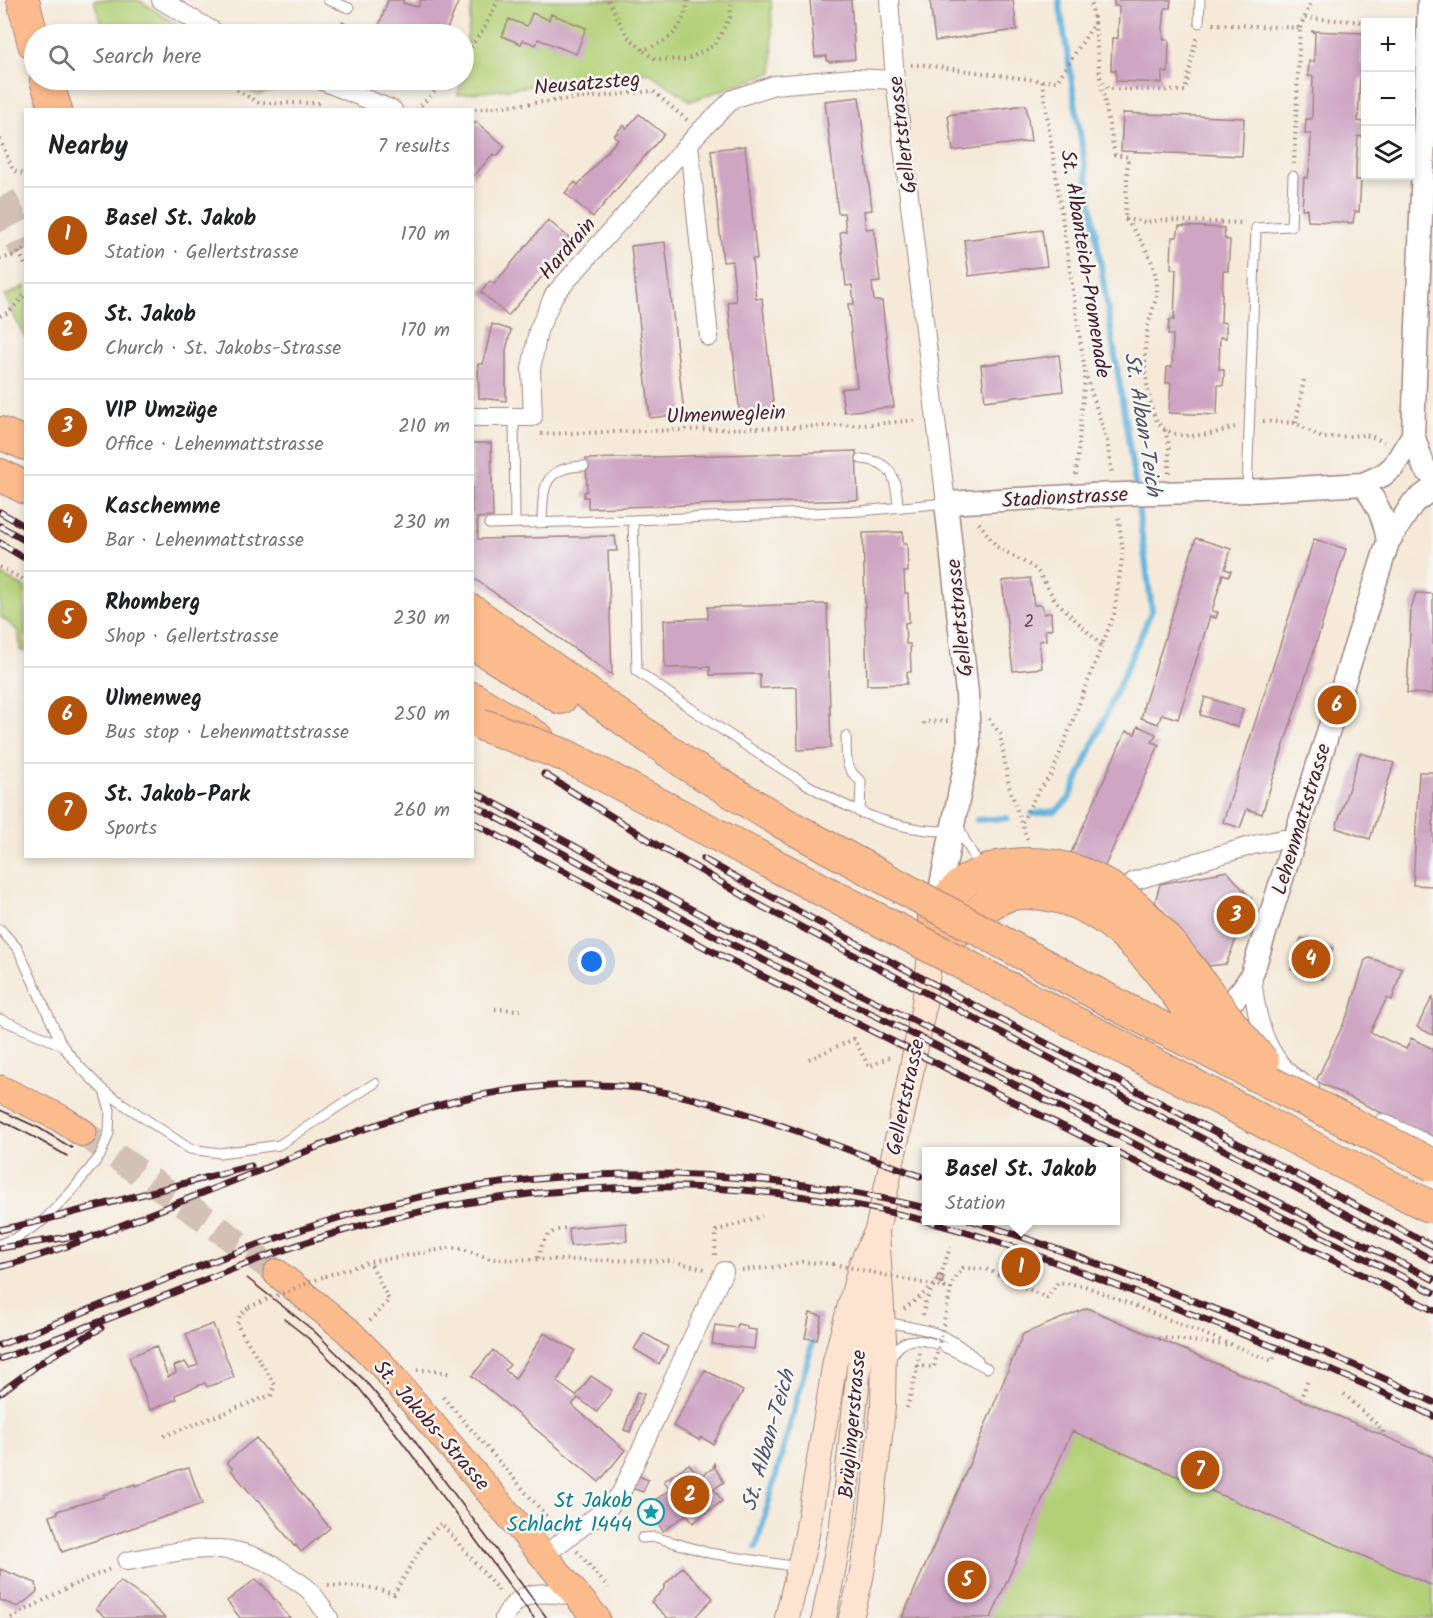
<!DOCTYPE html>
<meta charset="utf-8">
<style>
:root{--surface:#fff;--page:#f2f2f2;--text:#202124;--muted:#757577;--line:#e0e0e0;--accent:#b45309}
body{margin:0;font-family:Kalam,sans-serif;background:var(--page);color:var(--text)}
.controls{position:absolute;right:18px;top:18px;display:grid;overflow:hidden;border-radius:0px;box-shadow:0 3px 9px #0003}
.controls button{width:54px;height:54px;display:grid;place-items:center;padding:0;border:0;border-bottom:2px solid var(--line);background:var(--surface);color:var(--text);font:30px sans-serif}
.you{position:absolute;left:592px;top:962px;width:21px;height:21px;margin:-15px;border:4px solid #fff;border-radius:50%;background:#1a73e8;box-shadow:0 0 0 9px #1a73e833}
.badge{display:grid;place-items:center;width:39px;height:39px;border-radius:50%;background:var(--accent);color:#fff;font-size:20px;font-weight:700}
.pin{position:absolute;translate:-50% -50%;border:3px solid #fff;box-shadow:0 2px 6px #0006}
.popup{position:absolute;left:922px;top:1147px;width:198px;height:78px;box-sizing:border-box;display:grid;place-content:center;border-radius:0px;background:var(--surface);filter:drop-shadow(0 2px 4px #0005);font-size:20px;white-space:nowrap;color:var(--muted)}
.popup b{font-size:22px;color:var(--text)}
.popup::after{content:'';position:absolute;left:50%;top:100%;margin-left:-12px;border:12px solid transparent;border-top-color:var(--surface)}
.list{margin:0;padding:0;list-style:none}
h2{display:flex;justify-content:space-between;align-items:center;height:78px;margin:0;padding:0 24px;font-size:26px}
h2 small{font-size:20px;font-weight:400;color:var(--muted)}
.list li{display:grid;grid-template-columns:39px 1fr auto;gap:18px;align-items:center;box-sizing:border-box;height:96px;padding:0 24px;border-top:2px solid var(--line)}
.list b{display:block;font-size:22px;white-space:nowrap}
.list p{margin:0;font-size:20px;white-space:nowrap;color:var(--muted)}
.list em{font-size:20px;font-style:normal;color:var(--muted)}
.icon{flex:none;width:33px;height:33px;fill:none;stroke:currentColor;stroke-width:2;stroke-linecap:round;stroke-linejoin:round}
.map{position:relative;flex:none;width:1433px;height:1618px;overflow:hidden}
.search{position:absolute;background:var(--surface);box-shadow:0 3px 9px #0003;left:24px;top:24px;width:450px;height:66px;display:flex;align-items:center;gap:15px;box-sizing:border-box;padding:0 21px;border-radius:33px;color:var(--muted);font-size:22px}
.panel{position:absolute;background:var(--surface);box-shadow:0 3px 9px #0003;left:24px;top:108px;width:450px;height:750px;border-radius:0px}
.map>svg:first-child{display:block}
</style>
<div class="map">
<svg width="1433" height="1618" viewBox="0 0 1433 1618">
<rect width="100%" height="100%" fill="#f6f6f2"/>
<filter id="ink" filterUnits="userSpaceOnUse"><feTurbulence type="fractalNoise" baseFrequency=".0167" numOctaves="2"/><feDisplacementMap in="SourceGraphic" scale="12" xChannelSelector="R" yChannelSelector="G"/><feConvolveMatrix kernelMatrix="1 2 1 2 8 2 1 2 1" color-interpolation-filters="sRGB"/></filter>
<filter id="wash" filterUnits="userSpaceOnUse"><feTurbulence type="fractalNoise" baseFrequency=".008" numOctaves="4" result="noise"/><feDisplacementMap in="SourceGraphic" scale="24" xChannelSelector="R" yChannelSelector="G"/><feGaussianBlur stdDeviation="1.35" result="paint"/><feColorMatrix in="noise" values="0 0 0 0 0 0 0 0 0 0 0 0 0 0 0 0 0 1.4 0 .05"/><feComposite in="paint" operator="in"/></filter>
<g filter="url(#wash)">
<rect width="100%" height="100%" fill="#f5e9d8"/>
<path fill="#b3d077" stroke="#7e7851" stroke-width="1.5" d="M94,0H139L191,34H104Z
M473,0H771L773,72L691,101L648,72L458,95L461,80H464V60Z
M220,80H279V89L259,95Z
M25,286V338L5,296Z
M0,574L25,588V652L20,650L19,632L0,616Z
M1087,1308L1433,1457V1618H902L961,1484L1023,1334Z"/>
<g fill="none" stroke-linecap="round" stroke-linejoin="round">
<path stroke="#62b4dd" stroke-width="6" d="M1059,0L1136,489
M1032,814L1056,811L1069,799L1152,610L1137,499
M977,820L1007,818
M756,1548L813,1341"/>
</g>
<g id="blocks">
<path fill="#cea5c3" d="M388,0H404L403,3L418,7L421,0H459L445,34H427L414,30L413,34H376Z
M810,0H851L855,59L830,62L827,61V56L815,57Z
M930,0H1013L1017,30L935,41Z
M1114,0H1171L1170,8H1165L1163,28L1164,40H1169L1168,73L1162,72V83L1116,81V70H1111L1112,38H1118L1119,6H1114Z
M532,13L549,20L551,14L586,28L576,54L538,39L536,45L523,40L521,44L502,36L509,19L527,26Z
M1311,31L1363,33L1361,64H1366V75L1365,78H1360L1358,121L1363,122V137L1358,136L1356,164V180H1361L1359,212L1355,211L1353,223L1308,221L1307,209H1302L1304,177L1308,178L1310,162L1311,134H1305L1306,119H1312L1313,76H1308L1309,61L1314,62L1315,33Z
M859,97L872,210L864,211L866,229L874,228L880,282L872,283L874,301H882L894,407L844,412L841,389L857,387L848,304H854L852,285L846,286L840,232L846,231L844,213H838L825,101Z
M1026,105L1031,141L953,151L948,115Z
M1123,113L1244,118L1242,156L1121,151Z
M639,114L664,134L593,217L565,193L575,182L578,185L618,139L614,136L623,125L627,128Z
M476,122L505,146L497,156L493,154L472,178V126Z
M745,146L757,259H752L756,299L762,298L774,411L740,415L728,302L736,301L732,261L723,262L711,150Z
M548,220L573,241L508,316L481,292L490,281L494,284Z
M1179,226L1224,228L1225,239L1230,240L1228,271H1223L1221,322L1226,323V338L1220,337L1219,369L1224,370V377L1223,385H1218L1217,415L1169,413L1171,383H1166L1167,367H1172L1173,335H1168L1169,320H1174L1176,269H1171L1172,237H1177Z
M1042,230L1047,266L969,276L964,240Z
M665,242L684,414L650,418L631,246Z
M492,324L511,330L506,350V401L479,398L478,364H483Z
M1059,355L1063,391L985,401L981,365Z
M472,443H491L493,517L477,518L478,539L615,536L617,551H608L612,675L472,577Z
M856,451L858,500L588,508V497H584V492L587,491L586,459Z
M903,532V544H907L908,572H904L905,593H908L909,622L905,623L906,644H910L911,672H907V684L867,685L863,533Z
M1196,538L1231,549L1225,569L1231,571L1229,576L1223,574L1212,611L1218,612L1216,618L1210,616L1178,719L1162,714L1158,724L1141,718L1144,708H1143Z
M1314,539L1346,549L1262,814L1247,809L1240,828L1223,822Z
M1030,578L1034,605H1042L1044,614L1051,612L1052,629L1045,630L1046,640L1039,641L1042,668L1013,671L1002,581Z
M1416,593L1433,594V694L1407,693L1411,608Z
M827,604L831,748L798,750L797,687L760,688V674L710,675V667L665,668L664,620L708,618V607Z
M1205,697L1243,709L1238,727L1200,715Z
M1138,726L1156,734L1152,742L1159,745L1104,868L1071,853L1126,731L1135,734Z
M1360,753L1394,763L1370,839L1336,828Z
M1419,772H1433V886L1413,885Z
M1227,871L1252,900L1226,964L1209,966L1194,948L1133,950L1170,919L1155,902L1160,884Z
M1301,938L1333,948L1323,979L1291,969Z
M1369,958L1402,968L1392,1000L1387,998L1370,1032L1406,1049L1411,1038L1433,1049V1138L1316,1081L1350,1010L1365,960Z
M1433,996V1035L1417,1027Z
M626,1223L627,1241L570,1246L569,1228Z
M938,1275L944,1277L942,1283L936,1281Z
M1087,1308L1433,1457V1586L1072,1431L991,1618H902L961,1484L1023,1334Z
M810,1313L822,1316L817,1340L805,1338Z
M213,1324L234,1377L207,1387L205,1383L175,1395L177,1399L150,1410L129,1357L156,1346L168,1377L176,1373L174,1366L185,1362L189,1368L198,1365L186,1334Z
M738,1324L747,1326V1329L756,1330L754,1349L712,1344L715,1325L737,1328Z
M544,1333L575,1350L557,1382L576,1396L591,1376L612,1390L597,1412L578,1398L572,1405L625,1450L599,1482L472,1376L493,1350L510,1365L505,1370L515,1379Z
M644,1333L668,1347L659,1364L634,1349Z
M705,1370L743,1391L713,1444L701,1437L699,1440L673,1426Z
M637,1392L644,1394L630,1432L624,1430Z
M256,1438L330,1528L301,1552L296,1545L294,1546L259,1500L257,1501L231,1470L232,1468L227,1462Z
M714,1462L715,1468L724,1482L714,1489L722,1501L693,1523L687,1514L663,1531L646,1506L670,1490L664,1481L689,1464L700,1477L713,1468Z
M189,1468L202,1504L62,1552L50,1516L58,1513L57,1511L104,1497L103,1495L135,1484V1486L150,1481L149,1480L181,1469V1470Z
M637,1475L648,1480L643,1492L632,1488Z
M682,1567L713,1598L694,1618H668L651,1602L663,1590L665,1585Z
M0,1569L36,1583L37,1592L18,1607L0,1600Z
M256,1579L261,1585L262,1584L290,1618H240L227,1601Z
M120,1581L144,1598L165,1618H107L96,1609Z"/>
</g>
</g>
<g filter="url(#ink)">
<use href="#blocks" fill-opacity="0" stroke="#a08482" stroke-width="1.5"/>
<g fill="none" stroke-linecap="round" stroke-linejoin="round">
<path stroke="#d3c1b5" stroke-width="27" stroke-dasharray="27 14" stroke-linecap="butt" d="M83,1133L211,1223L277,1273"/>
<path stroke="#d3c1b5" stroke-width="32" stroke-dasharray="32 16" stroke-linecap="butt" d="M0,197L26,251"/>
<defs>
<path id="service" d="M328,0L349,8
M1199,23L1200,0
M514,417L515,523
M861,459C893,461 896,479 898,506
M1247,491L1256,228L1291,226L1293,176
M633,520L637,671C674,697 710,722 748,747C810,787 875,833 952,831
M542,522C543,487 543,467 584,466
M489,524L633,520L860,511L946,503
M846,736C847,756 843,768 861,781L860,813
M958,824L965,841L981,868
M0,929L18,949L62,1045L79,1066L104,1091L110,1110L109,1133L100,1156L71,1192L44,1220L16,1238L0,1244
M0,1019L62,1045
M104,1091L190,1149L220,1153L279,1145L375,1083
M885,1322C928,1330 944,1330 978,1360
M890,1360C894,1352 898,1345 906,1342C926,1333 968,1359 987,1368
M642,1538L655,1537L709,1553L798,1567"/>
<path id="minor" d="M161,0L218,34
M889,0L895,80L946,503
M320,80L393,110
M689,144L709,337
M472,417H533L531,369L538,331L554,295L700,131L733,99L774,85L853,78L895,80
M1134,881L1253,845L1283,839H1294
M1252,974C1255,1018 1266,1067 1310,1087
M1383,1123L1433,1147
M544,1555L610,1506L621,1493C656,1419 688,1345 724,1271
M127,1561C189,1550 233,1535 288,1575C295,1580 304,1585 310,1591C317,1599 323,1609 329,1618
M504,1618C520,1586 548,1593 577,1596"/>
<path id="tertiary" d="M1429,0L1413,435L1424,467L1433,477
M1363,484C1377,503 1385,519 1388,542
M1155,493L1247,491L1363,484L1383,475L1393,467L1413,435
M936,910L969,746L967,693L946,503L1091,495
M1209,1019C1228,1007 1242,993 1252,974L1388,542L1413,503L1433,488"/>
<path id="secondary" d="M787,1618L807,1534L835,1361L861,1264L877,1230L906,1098L923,1011L933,933
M824,1618L842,1524L868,1285
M851,1618L861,1578L870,1526L883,1408L884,1339L877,1232"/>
<path id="primary" d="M0,1089L60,1118L83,1133
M277,1273L347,1330L381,1364L596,1618"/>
<path id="motorway" d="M23,0L34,44
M46,80L56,110
M0,433L26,444
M0,475L26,488
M472,611L688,765
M472,643L561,698
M472,698L538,738
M934,919C951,889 965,877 998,867
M956,932C973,916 989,901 1011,894"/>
</defs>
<use href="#service" stroke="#a08482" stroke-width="11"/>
<use href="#minor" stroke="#a08482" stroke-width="20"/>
<use href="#tertiary" stroke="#a08482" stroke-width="25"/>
<use href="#secondary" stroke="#a08482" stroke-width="26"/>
<use href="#primary" stroke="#a08482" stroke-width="29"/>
<use href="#motorway" stroke="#a08482" stroke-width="34"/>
<path stroke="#a08482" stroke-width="4" stroke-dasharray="1.5 4.5" stroke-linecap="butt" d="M608,0L627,36L643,50C671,41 683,30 688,0
M1094,17L1100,77L1108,89L1185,91L1197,34
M1305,18L1368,22
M1213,24L1300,28L1294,164
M1300,28L1312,0
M338,34L344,21
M644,51L655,59L685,60L715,45L730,17L732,0
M464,57L486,25L498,0
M911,65H924L1042,81H1057L1094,24L1091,0
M1100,77L1115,155L1128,157L1125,219C1140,237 1155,260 1157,285C1158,299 1151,312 1148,326C1144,347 1144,368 1148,390C1150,400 1152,413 1157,421C1172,445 1215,434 1235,427
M1042,81L1085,372L1107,441L1112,474
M237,90L259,103H323
M417,110L445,80
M463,110L653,91L687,120
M0,139L13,170L26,175
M1125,219L1145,222L1163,220L1243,223
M19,252L26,267
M0,259L15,255L26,247
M0,316L9,312L26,294
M1263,421L1296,423L1322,438L1363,435L1371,436L1384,442
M1296,423L1304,379
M1165,430L1169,445V473
M541,434L863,425L917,420
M1076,475L1085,375
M979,523L997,547L1033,567L1039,573L1055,600L1102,646
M0,567L26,581
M989,719L1000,734L1009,786L1027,839
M924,724V722L948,721
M1022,822L1037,793L1052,774L1114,614L1123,551L1118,514
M495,1009L521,1010
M809,1059L854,1039L869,1067L889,1057
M715,1255L716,1231L762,1216
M538,1258C542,1240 547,1231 566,1228
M742,1270L777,1267L802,1262L833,1264
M325,1276L370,1262L449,1248L463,1249L490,1259L672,1261L705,1269
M941,1276L950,1247
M941,1282L945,1288
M951,1289L953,1282L963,1268L986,1269L1047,1298L1058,1282L1085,1286L1272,1361L1276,1353
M904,1309L931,1288
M923,1315L925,1303L934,1285
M370,1321L389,1300L370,1262
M1159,1339L1164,1338L1226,1345
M919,1353L918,1366L934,1367
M417,1370H434L451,1374
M1344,1394L1383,1430V1435
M443,1397L554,1525
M1300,1400L1309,1378
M907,1408L918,1366
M164,1436L271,1395L275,1385L237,1325L240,1315L249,1307
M577,1551L608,1588
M328,1585L373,1588L394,1594L425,1541L441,1523L500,1592
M11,1618L71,1586L112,1568"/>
<use href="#service" stroke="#fff" stroke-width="9"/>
<use href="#minor" stroke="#fff" stroke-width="18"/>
<use href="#tertiary" stroke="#fff" stroke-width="22"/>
<use href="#secondary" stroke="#fde4d1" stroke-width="24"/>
<use href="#primary" stroke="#fbbb8d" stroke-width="27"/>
<use href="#motorway" stroke="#fbbb8d" stroke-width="32"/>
<path stroke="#4a1f2b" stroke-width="1.5" d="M0,1110L39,1128L72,1148
M0,1120L34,1137L67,1156
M247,1278L314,1331L365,1381L402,1424L547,1618
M284,1319L308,1338L358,1387L394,1431L534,1618"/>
<defs>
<path id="rail" d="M0,512L26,527
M0,526L26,541
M0,543L26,559
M544,774L657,845L763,907L1433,1260
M472,791L717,923L1433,1279
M472,804L713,935L1433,1292
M472,822L708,949L1114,1152
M703,859L882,957L1433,1246
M1116,1152L1433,1310
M970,1220C1044,1243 1116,1271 1189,1299C1271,1331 1354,1362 1433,1402
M0,1230L44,1220L251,1166
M0,1248L81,1235
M0,1267C54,1253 104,1232 155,1212C194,1196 234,1181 273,1165C391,1116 507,1072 638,1088C693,1095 745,1113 797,1131C838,1146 879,1161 920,1176
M0,1345C109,1303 217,1256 328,1221C523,1160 730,1161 926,1208
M0,1359C52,1340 104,1321 155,1300C227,1271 299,1241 375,1222C558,1176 752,1174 934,1223C1017,1245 1096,1278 1176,1308C1262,1342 1349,1375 1433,1416
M0,1393L46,1359L101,1328"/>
</defs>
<use href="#rail" stroke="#4a1f2b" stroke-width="7"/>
<use href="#rail" stroke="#f6f6f2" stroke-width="4.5" stroke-dasharray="14" stroke-linecap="butt"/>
<defs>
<path id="tertiary-bridge" d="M1091,495L1155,493"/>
<path id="motorway-bridge" d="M480,724L567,756L1327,1155L1433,1208
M688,765L778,820L1123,1008L1433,1165
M998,867C1106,847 1161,929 1217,1005C1231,1025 1247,1044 1263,1062
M1011,894C1112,882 1169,984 1219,1054"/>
</defs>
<use href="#tertiary-bridge" stroke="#a08482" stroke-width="25" stroke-linecap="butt"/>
<use href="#motorway-bridge" stroke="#a08482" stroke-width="34" stroke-linecap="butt"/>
<path stroke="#a08482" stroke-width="4" stroke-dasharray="1.5 4.5" stroke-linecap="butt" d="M833,1264L951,1289L934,1367
M249,1307L325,1276"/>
<use href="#tertiary-bridge" stroke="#fff" stroke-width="22"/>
<use href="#motorway-bridge" stroke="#fbbb8d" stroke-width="32"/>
</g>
</g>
<defs>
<symbol id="sight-ring" viewBox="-11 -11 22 22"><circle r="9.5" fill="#f6f6f2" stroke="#0f9aa8" stroke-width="1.5"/><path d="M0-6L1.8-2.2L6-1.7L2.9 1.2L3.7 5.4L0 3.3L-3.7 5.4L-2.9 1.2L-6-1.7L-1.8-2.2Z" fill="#0f9aa8"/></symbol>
</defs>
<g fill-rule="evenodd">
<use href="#sight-ring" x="636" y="1497" width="30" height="30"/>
</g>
<g text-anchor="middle" stroke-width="5" stroke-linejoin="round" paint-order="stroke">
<g font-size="18" fill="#6b4051">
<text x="1029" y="627">2</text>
</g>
<g font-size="21" fill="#4a1f2b" stroke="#f6f6f2">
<text transform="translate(587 83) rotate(-5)" y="7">Neusatzsteg</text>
<text transform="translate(902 135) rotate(-97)" y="7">Gellertstrasse</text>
<text transform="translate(567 248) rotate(-49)" y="7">Hardrain</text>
<text transform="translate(1086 264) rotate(81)" y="7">St. Albanteich-Promenade</text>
<text transform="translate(726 414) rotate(-2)" y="7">Ulmenweglein</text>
<text transform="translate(1065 497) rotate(-3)" y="7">Stadionstrasse</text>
<text transform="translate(959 618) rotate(-96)" y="7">Gellertstrasse</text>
<text transform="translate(1301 819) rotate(-73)" y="7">Lehenmattstrasse</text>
<text transform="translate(905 1097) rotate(-78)" y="7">Gellertstrasse</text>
<text transform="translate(852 1424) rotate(-85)" y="7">Brüglingerstrasse</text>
<text transform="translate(432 1425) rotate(49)" y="7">St. Jakobs-Strasse</text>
</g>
<g font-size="21" fill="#0d838f" stroke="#f6f6f2" text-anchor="end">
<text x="632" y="1507">St Jakob<tspan x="632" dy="24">Schlacht 1444</tspan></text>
</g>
<g font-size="22" font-style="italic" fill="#525369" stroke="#f6f6f2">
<text transform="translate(1144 424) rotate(81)" y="8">St. Alban-Teich</text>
<text transform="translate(767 1440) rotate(-74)" y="8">St. Alban-Teich</text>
</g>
</g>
</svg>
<div class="controls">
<button>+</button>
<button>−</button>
<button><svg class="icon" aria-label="layers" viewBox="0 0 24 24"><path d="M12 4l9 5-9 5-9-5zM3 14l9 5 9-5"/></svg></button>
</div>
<div class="you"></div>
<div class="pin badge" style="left:1021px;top:1267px">1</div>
<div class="popup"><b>Basel St. Jakob</b>Station</div>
<div class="pin badge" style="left:690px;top:1495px">2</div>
<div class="pin badge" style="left:1236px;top:915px">3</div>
<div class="pin badge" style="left:1311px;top:959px">4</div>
<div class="pin badge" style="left:967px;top:1580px">5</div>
<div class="pin badge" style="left:1337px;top:705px">6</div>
<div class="pin badge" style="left:1200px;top:1470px">7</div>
<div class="search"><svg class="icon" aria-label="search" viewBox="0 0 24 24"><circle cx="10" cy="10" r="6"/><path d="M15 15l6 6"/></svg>Search here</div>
<section class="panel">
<h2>Nearby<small>7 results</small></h2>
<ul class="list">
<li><span class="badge">1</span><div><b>Basel St. Jakob</b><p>Station · Gellertstrasse</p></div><em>170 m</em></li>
<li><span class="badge">2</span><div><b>St. Jakob</b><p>Church · St. Jakobs-Strasse</p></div><em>170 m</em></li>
<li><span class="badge">3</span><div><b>VIP Umzüge</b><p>Office · Lehenmattstrasse</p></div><em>210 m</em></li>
<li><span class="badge">4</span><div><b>Kaschemme</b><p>Bar · Lehenmattstrasse</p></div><em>230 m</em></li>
<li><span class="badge">5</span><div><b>Rhomberg</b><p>Shop · Gellertstrasse</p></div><em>230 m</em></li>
<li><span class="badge">6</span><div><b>Ulmenweg</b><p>Bus stop · Lehenmattstrasse</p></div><em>250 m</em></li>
<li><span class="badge">7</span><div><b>St. Jakob-Park</b><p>Sports</p></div><em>260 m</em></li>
</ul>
</section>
</div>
